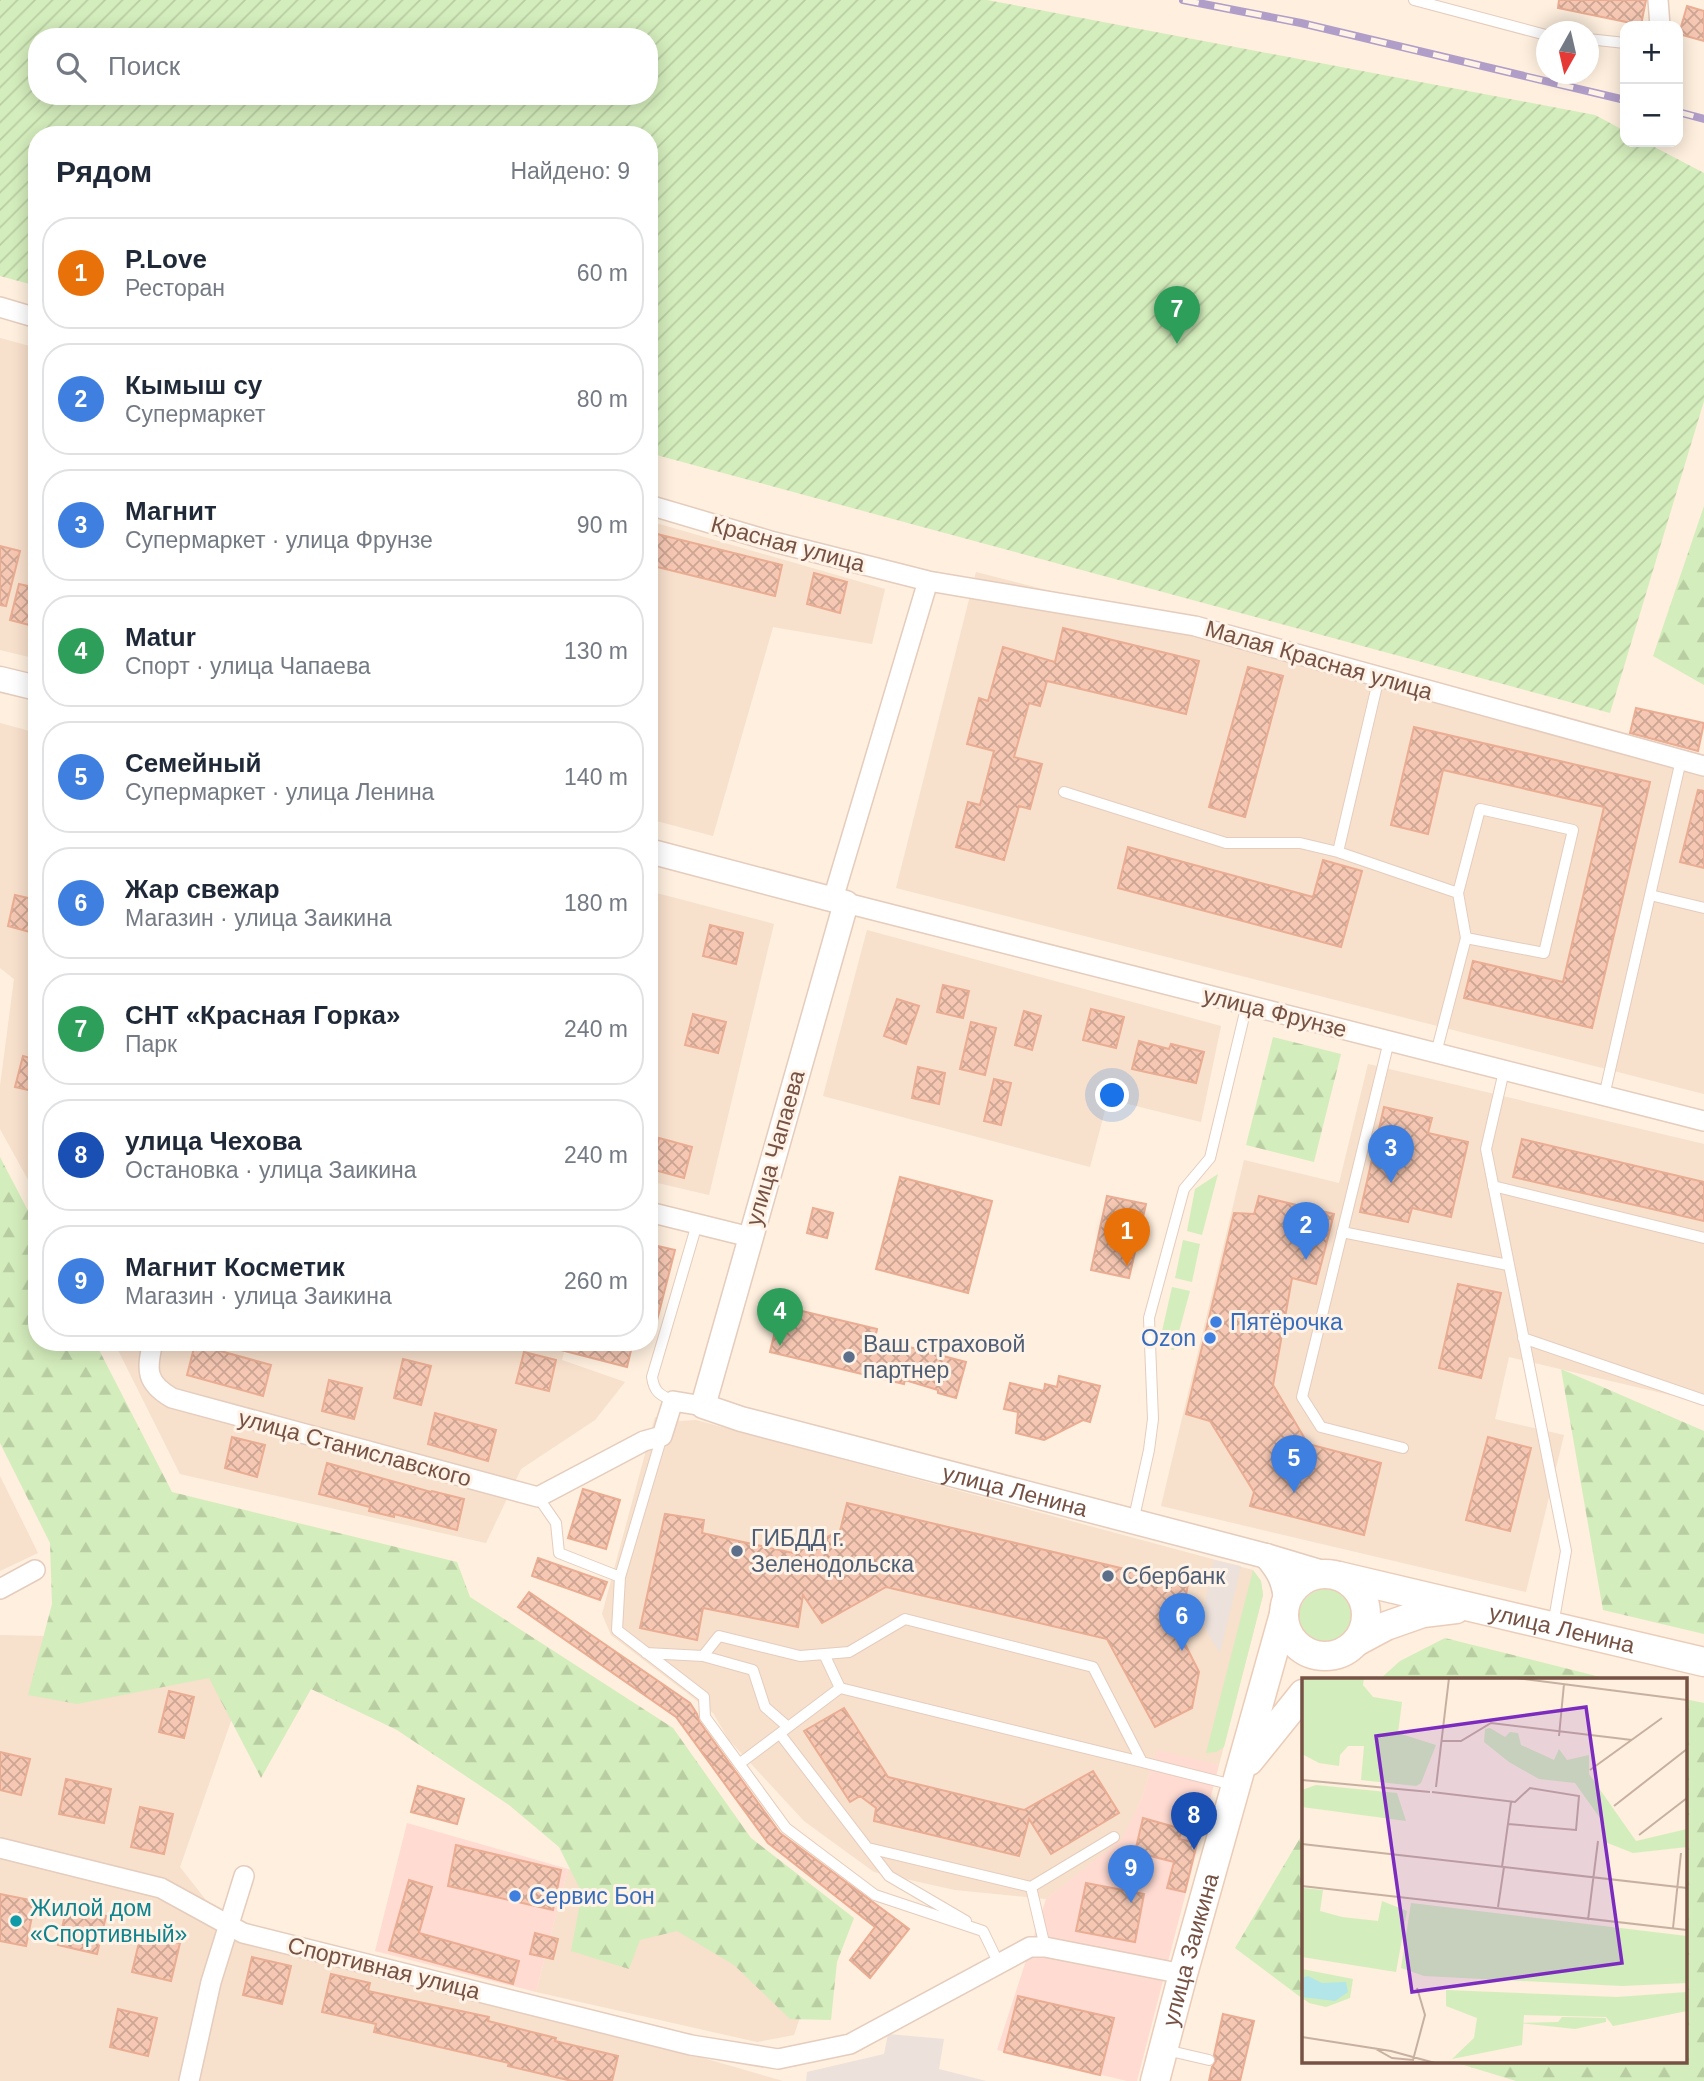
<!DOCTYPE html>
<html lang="ru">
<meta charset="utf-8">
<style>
:root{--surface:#fff;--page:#f6f6f7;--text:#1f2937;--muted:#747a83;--line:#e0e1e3;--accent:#7c3aed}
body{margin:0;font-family:Helvetica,sans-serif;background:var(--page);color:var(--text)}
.controls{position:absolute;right:21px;top:21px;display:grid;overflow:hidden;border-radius:14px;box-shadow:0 4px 18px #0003}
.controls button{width:63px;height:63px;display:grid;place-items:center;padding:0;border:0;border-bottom:2px solid var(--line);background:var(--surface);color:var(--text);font:35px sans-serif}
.compass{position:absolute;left:1536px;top:21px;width:63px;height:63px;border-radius:50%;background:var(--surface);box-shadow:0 4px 18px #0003;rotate:188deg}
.you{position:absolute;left:1113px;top:1096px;width:24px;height:24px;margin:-18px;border:5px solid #fff;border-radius:50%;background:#1a73e8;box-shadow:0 0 0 10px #1a73e833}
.badge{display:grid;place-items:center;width:46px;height:46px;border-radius:50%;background:var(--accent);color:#fff;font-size:23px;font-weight:700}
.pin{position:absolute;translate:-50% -58px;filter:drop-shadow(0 2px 4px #0008)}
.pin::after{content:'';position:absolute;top:37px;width:24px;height:21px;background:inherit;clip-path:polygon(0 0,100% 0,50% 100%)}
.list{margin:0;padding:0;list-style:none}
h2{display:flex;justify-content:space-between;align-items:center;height:91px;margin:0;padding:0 28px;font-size:30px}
h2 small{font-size:23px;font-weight:400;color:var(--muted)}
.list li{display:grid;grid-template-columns:46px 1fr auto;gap:21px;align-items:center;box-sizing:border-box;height:112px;margin:0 14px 14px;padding:0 14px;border:2px solid var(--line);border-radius:28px}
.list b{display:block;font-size:26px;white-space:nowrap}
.list p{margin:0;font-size:23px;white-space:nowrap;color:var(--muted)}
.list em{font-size:23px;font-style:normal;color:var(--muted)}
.icon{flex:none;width:38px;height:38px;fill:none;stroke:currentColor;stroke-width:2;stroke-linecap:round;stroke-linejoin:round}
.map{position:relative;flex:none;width:1704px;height:2081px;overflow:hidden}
.search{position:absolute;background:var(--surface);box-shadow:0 4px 18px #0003;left:28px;top:28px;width:630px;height:77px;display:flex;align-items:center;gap:18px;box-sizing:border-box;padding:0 24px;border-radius:28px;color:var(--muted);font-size:26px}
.panel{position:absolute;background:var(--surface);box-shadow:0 4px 18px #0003;left:28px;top:126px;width:630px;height:1225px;border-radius:28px}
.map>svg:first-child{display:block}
</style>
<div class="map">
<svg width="1704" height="2081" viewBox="0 0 1704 2081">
<defs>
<pattern id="forest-firs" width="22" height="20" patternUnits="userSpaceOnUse" patternTransform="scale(1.75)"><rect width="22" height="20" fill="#d4edbc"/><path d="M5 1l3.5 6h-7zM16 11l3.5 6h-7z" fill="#b9cda3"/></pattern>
<pattern id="garden-furrows" width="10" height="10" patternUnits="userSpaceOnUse" patternTransform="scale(1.75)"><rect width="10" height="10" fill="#d4edbc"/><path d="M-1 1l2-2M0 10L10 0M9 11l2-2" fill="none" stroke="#b9cda3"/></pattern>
<pattern id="building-cross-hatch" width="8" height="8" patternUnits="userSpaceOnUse" patternTransform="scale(1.75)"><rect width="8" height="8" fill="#f6c8b3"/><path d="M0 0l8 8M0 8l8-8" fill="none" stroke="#cca593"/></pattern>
</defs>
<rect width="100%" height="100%" fill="#feefde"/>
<path fill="#f7e0cc" d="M0,338L37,348V659L0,650Z
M649,521L885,589L872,644L773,627L713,836L649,819Z
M976,572L1704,757V1094L896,888Z
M0,723L37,733V1196L0,1129V1086L14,979L0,968Z
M649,891L774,924L709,1195L649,1181Z
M867,930L1221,1026L1201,1122L1108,1099L1090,1167L823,1096Z
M1368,1064L1704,1144V1403L1509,1357L1495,1419L1564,1435L1526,1592L1161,1506L1244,1160L1339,1183Z
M114,1342H567L562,1360L625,1382L595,1420L521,1469L486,1543L180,1474Z
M655,1417L681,1421L696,1420L1253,1570L1261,1581L1263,1595L1219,1765L1157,1751L1141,1800L1122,1840L1046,1899L955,1890L874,1872L804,1821L729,1740L713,1713L611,1635L602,1614Z
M0,1476L38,1553L0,1571Z
M0,1635L259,1641L180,1867L238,1941L693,2055L783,2081H0Z
M568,1869L750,1909L817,1968L794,2035L757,2042L536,1992Z"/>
<path fill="#ffdbd2" d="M1157,1750L1219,1765L1137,2081H1127L997,2050L1046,1899L1122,1839L1141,1800Z
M407,1823L568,1869L536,1992L375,1951Z"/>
<path fill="#ece1db" d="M1214,1560L1241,1566L1220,1653L1209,1636L1202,1617Z
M888,2034L944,2039L939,2069L986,2081H806L807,2072L884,2054Z"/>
<path fill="#d4edbc" d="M1218,1174L1202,1235L1187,1231L1195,1189Z
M1183,1240L1200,1244L1192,1282L1175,1278Z
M1172,1287L1190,1291L1174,1350L1164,1348L1160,1340Z
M1253,1570L1261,1581L1263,1595L1224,1747L1216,1752L1206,1753Z
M1299 1616a27 27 0 1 1 54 0a27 27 0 1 1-54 0Z"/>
<path fill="url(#forest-firs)" d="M1704,506V685L1653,656Z
M1273,1037L1341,1054L1314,1162L1246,1145Z
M0,1157L37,1228V1342H95L172,1492L457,1562L470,1597L673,1728L751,1838L854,1918L837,1962L831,2020L790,2019L734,1965L677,1931L640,1940L629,1969L571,1951L582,1893L559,1847L509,1805L397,1730L311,1689L261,1778L209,1678L77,1704L28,1695L52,1604L50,1543L0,1443Z
M1561,1369L1704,1431V1634L1603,1610Z
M1445,1638L1612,1680H1379L1400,1661Z
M1685,1699L1704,1703V2081H1516L1454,2062H1685Z
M1303,1833V1999L1235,1948Z"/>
<path fill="url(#garden-furrows)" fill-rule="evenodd" d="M0,0H987L1595,115L1625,131V142H1645L1704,173V401L1610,713L649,453V135H37V286L0,276ZM37,37H649V96H37Z"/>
<path fill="url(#building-cross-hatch)" stroke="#eaac92" stroke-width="2" d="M1559,0H1646L1641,25L1558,8Z
M1687,6L1704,11V41L1679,34Z
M649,532L782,565L775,596L649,565Z
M0,546L20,551L6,606L0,605Z
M814,573L847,582L840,613L807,604Z
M19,584L37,588V627L10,620Z
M1063,628L1199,661L1186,714L1047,681L1040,706L1029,703L1014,757L1042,764L1030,809L1019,806L1004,860L956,847L968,802L980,805L994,751L967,744L979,698L988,701L1003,647L1055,662Z
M1248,667L1283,676L1245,817L1209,807Z
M1636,708L1704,723L1698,751L1630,733Z
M1414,727L1650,782L1592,1028L1464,998L1473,961L1563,982L1604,807L1443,770L1428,834L1391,825Z
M1698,790L1704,791V868L1680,862Z
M1128,847L1313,897L1323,860L1362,871L1341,947L1118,888Z
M15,895L37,900V934L8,926Z
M710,925L743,933L736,964L703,956Z
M943,985L969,991L963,1018L937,1012Z
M897,999L919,1006L906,1044L884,1036Z
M1091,1009L1124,1017L1116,1048L1083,1040Z
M1024,1011L1041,1016L1032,1050L1015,1045Z
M693,1014L726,1022L718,1053L685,1045Z
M971,1022L996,1028L985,1075L960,1069Z
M1139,1041L1169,1049L1171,1044L1204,1052L1196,1083L1132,1069Z
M23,1056L37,1060V1092L15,1087Z
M918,1067L945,1073L939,1104L912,1098Z
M994,1079L1011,1083L1001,1125L984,1121Z
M1384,1107L1432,1118L1428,1133L1468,1142L1451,1217L1412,1208L1408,1222L1360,1212Z
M659,1138L692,1147L684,1178L651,1169Z
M1522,1139L1704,1182V1221L1513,1177Z
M900,1177L992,1201L968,1293L876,1269Z
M1107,1196L1146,1204L1129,1278L1091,1270Z
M1259,1196L1334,1214L1316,1284L1292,1278L1273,1385L1308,1444L1381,1463L1364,1535L1250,1506L1254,1492L1210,1421L1186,1414L1234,1213L1254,1214Z
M813,1208L833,1213L827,1238L807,1233Z
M649,1244L675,1250L655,1328L649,1327Z
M1458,1284L1501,1293L1481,1378L1439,1368Z
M781,1306L877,1329L875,1338L966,1362L956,1398L938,1393V1390L905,1380L904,1384L770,1352Z
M554,1342H633L627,1367L553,1348Z
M195,1344L271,1365L263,1396L187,1375Z
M524,1352L556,1360L549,1391L516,1383Z
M403,1359L431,1366L421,1405L394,1398Z
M1059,1376L1100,1386L1090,1422L1083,1420L1044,1440L1016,1433L1018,1412L1004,1409L1010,1383L1044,1391L1045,1384L1057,1387Z
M329,1380L362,1388L354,1419L322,1411Z
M435,1413L496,1430L488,1461L428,1444Z
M232,1437L265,1445L257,1477L225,1468Z
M1488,1437L1531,1448L1510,1531L1466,1520Z
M327,1463L431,1492L432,1491L464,1499L457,1530L394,1514V1517L369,1511L370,1507L319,1494Z
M583,1489L620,1500L606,1549L568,1538Z
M847,1503L1188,1584L1179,1632L1199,1672L1192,1708L1155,1727L1107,1639L886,1587L822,1623L803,1595L798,1627L703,1608L697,1640L640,1628L665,1514L704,1520L702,1533L793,1553L840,1531Z
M538,1558L607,1582L600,1600L532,1576Z
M529,1592L690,1703L697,1714L699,1721L780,1833L909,1929L870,1978L850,1960L875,1927L768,1843L676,1717L518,1607Z
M169,1691L194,1697L184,1738L159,1732Z
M844,1708L888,1777L1024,1810L1093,1771L1119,1813L1051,1854L1029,1819L1019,1856L874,1821L876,1808L860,1796L850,1802L804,1731Z
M0,1752L30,1759L21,1795L0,1790Z
M66,1779L111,1789L104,1823L59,1814Z
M418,1786L464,1799L457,1824L411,1812Z
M140,1807L173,1814L164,1854L131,1847Z
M1143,1818L1182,1829L1179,1839L1197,1843L1185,1892L1167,1888L1174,1862L1135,1852Z
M456,1845L561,1870L553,1910L448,1886Z
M409,1880L432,1887L419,1933L519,1961L513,1984L389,1950Z
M1086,1883L1144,1894L1135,1942L1076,1931Z
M0,1894L35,1901L26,1946L0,1941Z
M67,1907L106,1916L97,1954L58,1945Z
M535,1933L558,1939L553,1959L530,1954Z
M141,1934L180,1943L171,1981L132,1972Z
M252,1957L291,1966L282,2004L243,1995Z
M331,1974L370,1983L368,1991L489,2017L488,2021L556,2038L555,2041L618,2056L612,2081H572L508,2066L509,2063L374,2032L376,2024L322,2012Z
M1018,1996L1114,2018L1100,2075L1004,2052Z
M118,2009L157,2018L148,2056L110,2047Z
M1223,2014L1254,2021L1240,2081H1209L1212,2067L1216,2061L1214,2055Z"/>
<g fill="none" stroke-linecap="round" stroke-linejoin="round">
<defs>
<path id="service" d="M1414,0L1546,35
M1588,39L1625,43
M1379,677L1338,852L1458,893L1480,809L1573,830L1544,953L1466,938L1458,893
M1064,792L1226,843H1300L1338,852
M1650,895L1704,908
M1389,1041L1302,1397L1321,1427L1403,1448
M1436,1053L1466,938
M1504,1071L1486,1149L1566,1551L1553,1625
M1604,1096L1681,760
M1493,1186L1704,1238
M1342,1232L1508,1265
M1523,1338L1704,1400
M673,1401C660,1395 654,1392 652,1377L697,1224
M538,1497L556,1523L559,1553L620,1577L617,1630L704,1697L705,1717L786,1828L875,1895L983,1931L999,1964
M1133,1522L1149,1450L1153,1419L1149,1318L1184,1189L1210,1158L1247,1004
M620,1577L662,1436
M646,1653L703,1656L719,1636L800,1656L849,1652L905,1619L1093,1667L1142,1762L1233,1785
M824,1654L840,1688
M703,1656L753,1670L765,1707L788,1727
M780,1734L889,1876L966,1921
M739,1764L840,1688L1142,1762
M868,1848L1031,1887L1114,1837
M1031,1887L1045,1947
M1166,2050L1209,2060"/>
<path id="minor" d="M1658,0L1660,26
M0,307L37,318
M649,505L774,542L928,581L1195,626L1704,766
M833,899L928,581
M846,903L1704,1121
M649,1212L750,1237
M153,1342C146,1370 146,1383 172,1398L538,1497L644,1441L662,1436L673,1401L703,1406
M0,1589L35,1570
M0,1848L161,1888L243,1933L691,2045L778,2059L850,2044L1030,1947H1045L1183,1974
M189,2081L211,1982L244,1876"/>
<g id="tertiary">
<path d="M0,679L37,688"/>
<path id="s1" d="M649,851L846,903L703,1406L741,1419L1266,1556L1326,1574"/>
<path d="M1266,1556C1279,1571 1285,1582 1286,1602"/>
</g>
<g id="secondary">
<circle cx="1325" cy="1615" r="41"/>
<path id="s2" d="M1339,1576L1704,1662"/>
<path d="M1356,1642L1386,1626L1423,1613L1456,1609"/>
<path d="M1249,1761L1303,1694"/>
<path id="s3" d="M1155,2081L1183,1974L1284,1614"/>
</g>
</defs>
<use href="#service" stroke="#e5ccbd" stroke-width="12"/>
<use href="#minor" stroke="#e5ccbd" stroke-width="22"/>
<use href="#tertiary" stroke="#e5ccbd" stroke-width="27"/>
<use href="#secondary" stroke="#ebccb9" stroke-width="31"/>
<use href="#service" stroke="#fff" stroke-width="10"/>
<use href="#minor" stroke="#fff" stroke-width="19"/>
<use href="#tertiary" stroke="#fff" stroke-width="24"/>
<use href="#secondary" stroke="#fff" stroke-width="28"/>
<defs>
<path id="rail" d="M1183,0L1301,23L1625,100
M1678,112L1704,119"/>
</defs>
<use href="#rail" stroke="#b09dc8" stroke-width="8"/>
<use href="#rail" stroke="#fff3e7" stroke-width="5" stroke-dasharray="16" stroke-linecap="butt"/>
</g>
<g fill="#3f7fe0" stroke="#fff3e7" stroke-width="2.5">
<circle cx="1216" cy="1322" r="7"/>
<circle cx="1210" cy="1338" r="7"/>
<circle cx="515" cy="1896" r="7"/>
</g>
<g fill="#5c6f8a" stroke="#fff3e7" stroke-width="2.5">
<circle cx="849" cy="1357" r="7"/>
<circle cx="737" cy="1551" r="7"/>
<circle cx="1108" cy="1576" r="7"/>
</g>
<circle fill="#0f9aa8" stroke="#fff3e7" stroke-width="2.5" cx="16" cy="1921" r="7"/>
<g text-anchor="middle" stroke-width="6" stroke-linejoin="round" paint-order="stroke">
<g font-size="23" fill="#765244" stroke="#fff3e7">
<text transform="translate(788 544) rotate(15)" y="8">Красная улица</text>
<text transform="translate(1319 660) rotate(16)" y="8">Малая Красная улица</text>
<text transform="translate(1275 1012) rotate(14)" y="8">улица Фрунзе</text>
<text transform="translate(775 1148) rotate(-74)" y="8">улица Чапаева</text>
<text transform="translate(355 1448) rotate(15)" y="8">улица Станиславского</text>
<text dy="8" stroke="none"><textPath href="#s1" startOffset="1050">улица Ленина</textPath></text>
<text dy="8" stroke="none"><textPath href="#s2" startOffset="229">улица Ленина</textPath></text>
<text dy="8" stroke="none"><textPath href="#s3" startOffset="136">улица Заикина</textPath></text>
<text transform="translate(384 1968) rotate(14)" y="8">Спортивная улица</text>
</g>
<g font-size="23" fill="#366cbe" stroke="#fff3e7" text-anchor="start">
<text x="1230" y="1330">Пятёрочка</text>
<text x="1196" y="1346" text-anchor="end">Ozon</text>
<text x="529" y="1904">Сервис Бон</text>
</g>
<g font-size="23" fill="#4e5e75" stroke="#fff3e7" text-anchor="start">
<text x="863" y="1352">Ваш страховой<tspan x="863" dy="26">партнер</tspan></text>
<text x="751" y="1546">ГИБДД г.<tspan x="751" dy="26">Зеленодольска</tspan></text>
<text x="1122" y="1584">Сбербанк</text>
</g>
<g font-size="23" fill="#0d838f" stroke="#fff3e7" text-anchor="start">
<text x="30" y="1916">Жилой дом<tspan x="30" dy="26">«Спортивный»</tspan></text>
</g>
</g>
<g transform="translate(1302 1678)">
<rect width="385" height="385" fill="#feefde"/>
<path d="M0,0H62L61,7L71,19L100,24L96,55L134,67L119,105L114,108L59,102L62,68H46L38,77L37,88L17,85L0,76ZM188,50L203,59L208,54L216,55L219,67L252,82L257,71L265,82L287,77V96L334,163L385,151V169L331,175L303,164V147L273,105L237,101L207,84L182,64L183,51ZM14,107L95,115L104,143L0,129V112ZM0,210L21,212L18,233L40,239L76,243L80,223L105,233L94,294L0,279Z" fill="#d4edbc"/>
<path d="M0,291L51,301L48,320L24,329L7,325L0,320ZM260,339L304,340V344L273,351L217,345L256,344Z" fill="#d4edbc"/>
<path d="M109,225L385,258V305L320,308L122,298L99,290ZM144,312L315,319L385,314V333L311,348L304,339L222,337L220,367L150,381L172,360L175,340L144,328Z" fill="#d4edbc"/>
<path d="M6,298L20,305L44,304L46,314L33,323L0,319V300Z" fill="#b2e6e9"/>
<path fill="none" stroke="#c8b0a0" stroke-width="2" d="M214,0L385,22M257,58L262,6M140,63H159L189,45L330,62M288,92L360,40M0,102L128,114M134,109L147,0M130,114L213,124L228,110L277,118L274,152L206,146M312,128L385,71M337,157L385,120M0,166L385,210M200,189L209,124M0,208L385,252M196,229L202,189M286,242L296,163M371,250L379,175M0,359L89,373L133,385M72,370L90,380L111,382L123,337L115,310"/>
<path fill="#7b2cbf" fill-opacity="0.15" stroke="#7b2cbf" stroke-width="3.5" d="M284,29L320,285L110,314L74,58Z"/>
<rect width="385" height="385" fill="none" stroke="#765244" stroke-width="3.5"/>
</g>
</svg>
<div class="controls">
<button>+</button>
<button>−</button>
</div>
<svg class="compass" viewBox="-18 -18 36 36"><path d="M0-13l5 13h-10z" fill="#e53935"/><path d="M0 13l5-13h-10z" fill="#747a83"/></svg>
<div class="you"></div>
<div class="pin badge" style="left:1127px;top:1266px;background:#e8710a">1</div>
<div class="pin badge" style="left:1306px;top:1260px;background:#3f7fe0">2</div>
<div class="pin badge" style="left:1391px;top:1183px;background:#3f7fe0">3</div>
<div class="pin badge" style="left:780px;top:1346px;background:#2e9e5b">4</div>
<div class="pin badge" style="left:1294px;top:1493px;background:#3f7fe0">5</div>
<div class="pin badge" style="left:1182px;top:1651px;background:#3f7fe0">6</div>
<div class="pin badge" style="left:1177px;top:344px;background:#2e9e5b">7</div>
<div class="pin badge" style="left:1194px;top:1850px;background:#1a4fb4">8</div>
<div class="pin badge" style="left:1131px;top:1903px;background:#3f7fe0">9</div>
<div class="search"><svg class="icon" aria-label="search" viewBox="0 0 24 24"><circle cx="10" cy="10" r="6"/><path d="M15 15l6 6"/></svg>Поиск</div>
<section class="panel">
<h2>Рядом<small>Найдено: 9</small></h2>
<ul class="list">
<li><span class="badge" style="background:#e8710a">1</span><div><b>P.Love</b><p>Ресторан</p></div><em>60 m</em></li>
<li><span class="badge" style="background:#3f7fe0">2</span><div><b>Кымыш су</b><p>Супермаркет</p></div><em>80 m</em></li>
<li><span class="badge" style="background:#3f7fe0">3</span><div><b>Магнит</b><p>Супермаркет · улица Фрунзе</p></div><em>90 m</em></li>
<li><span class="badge" style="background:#2e9e5b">4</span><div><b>Matur</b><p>Спорт · улица Чапаева</p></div><em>130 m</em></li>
<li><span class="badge" style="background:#3f7fe0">5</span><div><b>Семейный</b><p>Супермаркет · улица Ленина</p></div><em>140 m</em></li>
<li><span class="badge" style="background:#3f7fe0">6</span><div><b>Жар свежар</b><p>Магазин · улица Заикина</p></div><em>180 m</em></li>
<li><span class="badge" style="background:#2e9e5b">7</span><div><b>СНТ «Красная Горка»</b><p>Парк</p></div><em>240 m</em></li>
<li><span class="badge" style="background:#1a4fb4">8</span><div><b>улица Чехова</b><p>Остановка · улица Заикина</p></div><em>240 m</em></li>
<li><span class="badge" style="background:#3f7fe0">9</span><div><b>Магнит Косметик</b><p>Магазин · улица Заикина</p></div><em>260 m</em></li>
</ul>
</section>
</div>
